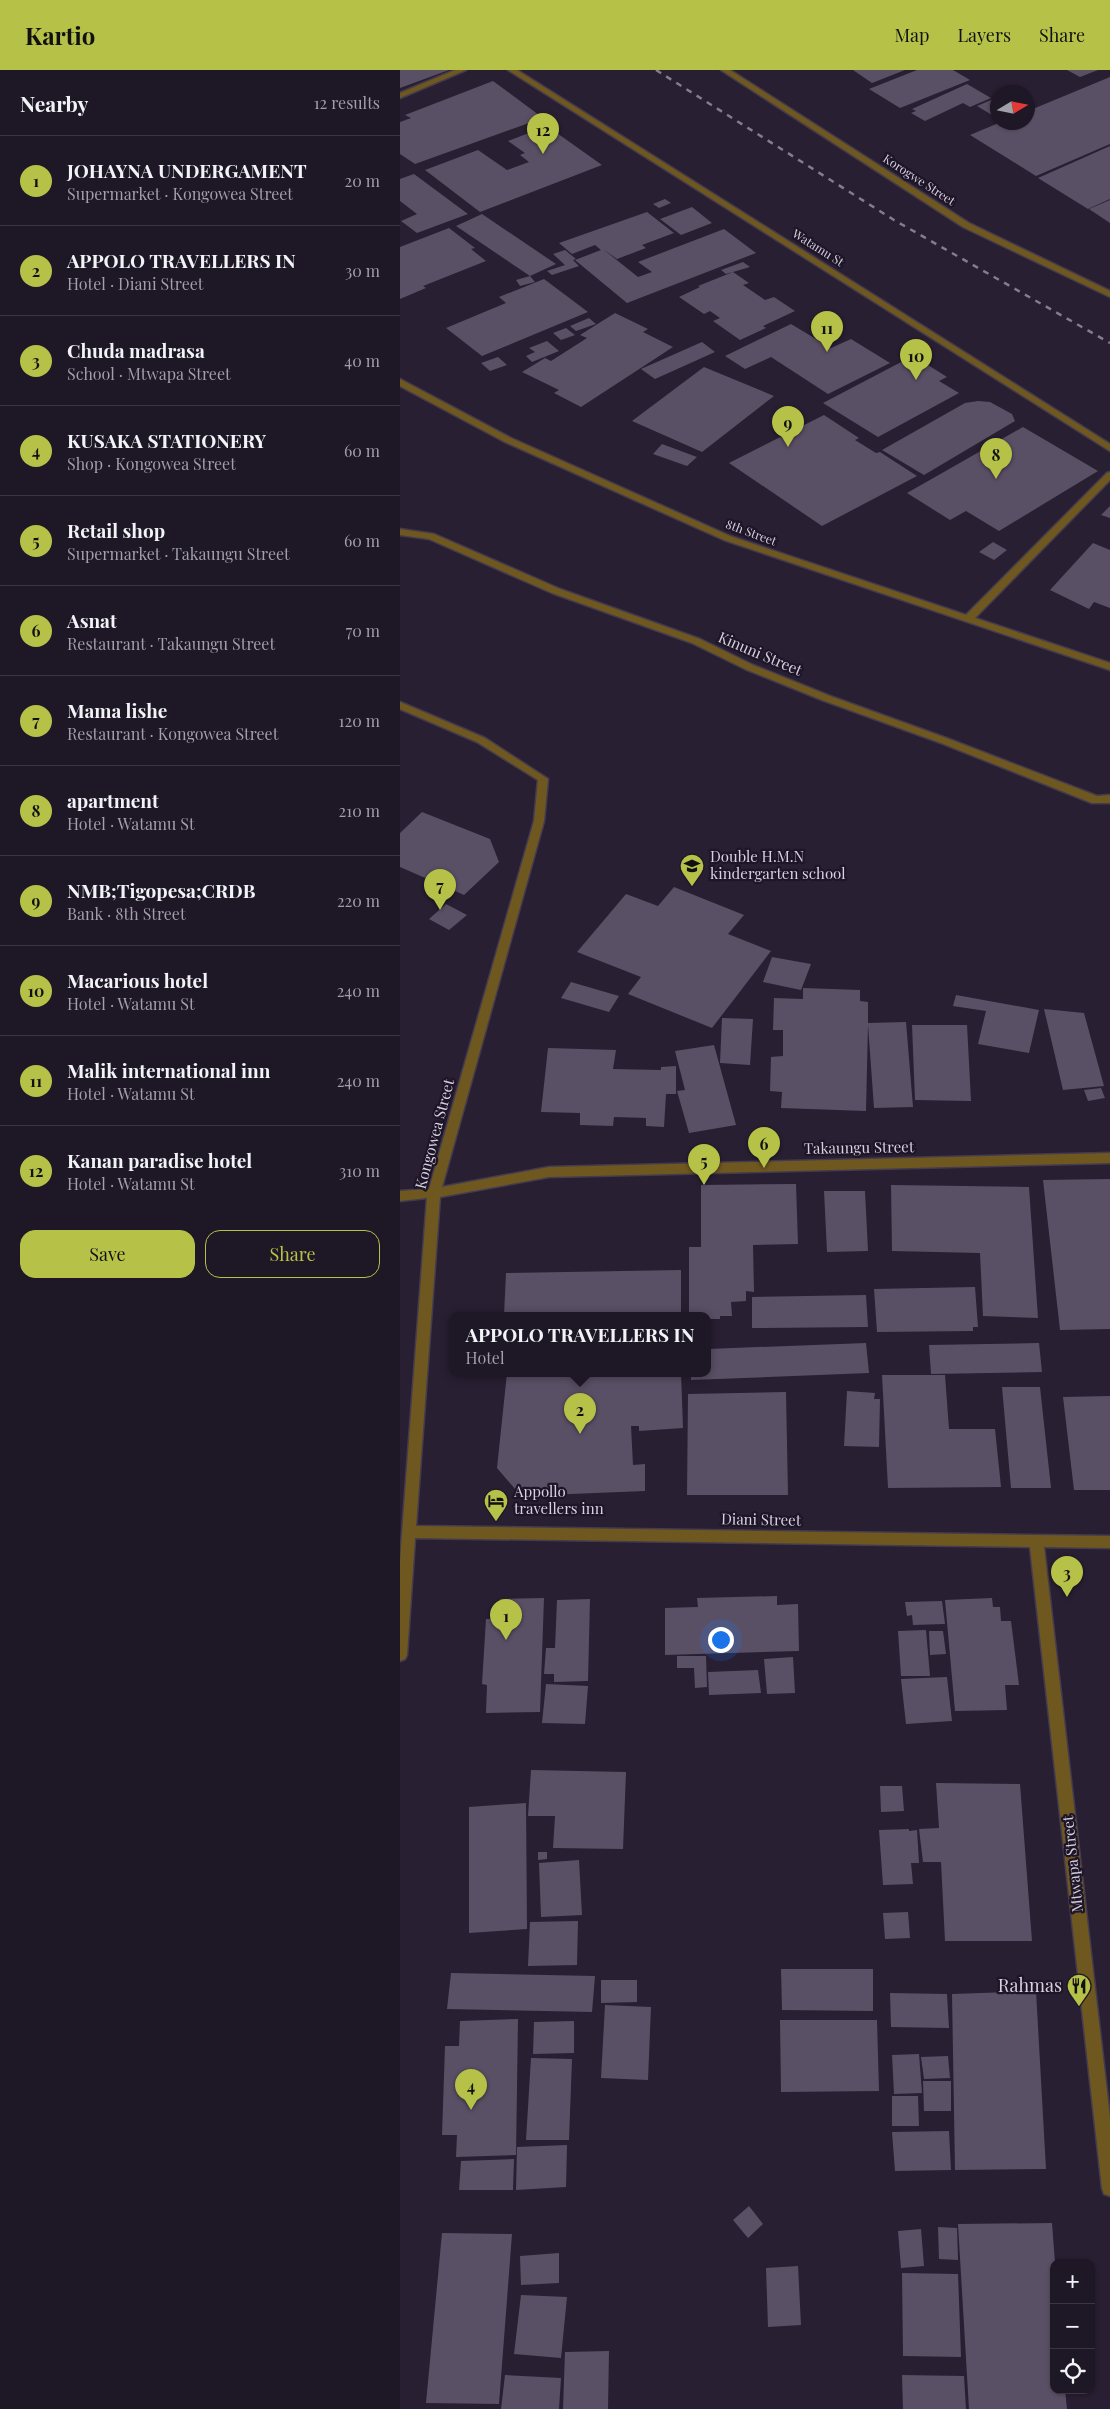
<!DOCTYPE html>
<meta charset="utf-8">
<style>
:root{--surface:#1e1726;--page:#26202e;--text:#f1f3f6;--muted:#a19fa7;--line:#3c3643;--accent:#b6c148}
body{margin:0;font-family:"Playfair Display",serif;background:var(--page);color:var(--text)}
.controls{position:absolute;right:15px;bottom:15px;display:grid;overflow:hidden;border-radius:10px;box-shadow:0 1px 4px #0004}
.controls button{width:45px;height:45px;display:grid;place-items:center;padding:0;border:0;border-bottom:1px solid var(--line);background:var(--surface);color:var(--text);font:25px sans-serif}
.compass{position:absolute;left:590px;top:15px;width:45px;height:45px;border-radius:50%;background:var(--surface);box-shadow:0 1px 4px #0004;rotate:80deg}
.you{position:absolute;left:320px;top:1569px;width:18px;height:18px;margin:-12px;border:4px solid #fff;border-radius:50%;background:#1a73e8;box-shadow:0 0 0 8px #1a73e833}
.badge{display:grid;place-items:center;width:32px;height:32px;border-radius:50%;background:var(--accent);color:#111;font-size:16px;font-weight:700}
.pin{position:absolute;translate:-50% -41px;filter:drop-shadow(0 1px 2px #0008)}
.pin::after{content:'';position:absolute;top:26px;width:18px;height:15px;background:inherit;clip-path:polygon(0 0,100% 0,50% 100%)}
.popup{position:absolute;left:49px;top:1242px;width:262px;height:65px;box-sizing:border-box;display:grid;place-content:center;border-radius:10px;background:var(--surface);filter:drop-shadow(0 1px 4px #0005);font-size:16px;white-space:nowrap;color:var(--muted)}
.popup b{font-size:19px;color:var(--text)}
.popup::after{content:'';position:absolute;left:50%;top:100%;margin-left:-10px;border:10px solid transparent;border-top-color:var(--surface)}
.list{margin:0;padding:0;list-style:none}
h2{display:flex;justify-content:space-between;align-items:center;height:65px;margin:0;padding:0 20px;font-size:21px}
h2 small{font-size:16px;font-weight:400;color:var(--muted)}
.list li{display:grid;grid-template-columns:32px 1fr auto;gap:15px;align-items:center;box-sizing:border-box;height:90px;padding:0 20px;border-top:1px solid var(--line)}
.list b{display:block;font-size:19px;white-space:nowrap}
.list p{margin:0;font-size:16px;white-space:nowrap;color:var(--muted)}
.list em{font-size:16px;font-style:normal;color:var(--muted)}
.actions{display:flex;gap:10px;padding:15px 20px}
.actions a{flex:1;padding:11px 0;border:1px solid var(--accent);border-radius:15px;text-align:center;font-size:18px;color:var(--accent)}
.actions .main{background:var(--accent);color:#111}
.icon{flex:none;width:28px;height:28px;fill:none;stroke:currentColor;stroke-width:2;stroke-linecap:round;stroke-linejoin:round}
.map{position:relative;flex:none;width:710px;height:2339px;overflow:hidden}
header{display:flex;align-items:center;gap:30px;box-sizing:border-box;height:70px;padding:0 25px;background:var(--accent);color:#111}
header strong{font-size:24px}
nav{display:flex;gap:28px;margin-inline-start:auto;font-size:18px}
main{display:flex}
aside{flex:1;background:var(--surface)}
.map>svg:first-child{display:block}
</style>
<header>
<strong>Kartio</strong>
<nav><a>Map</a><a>Layers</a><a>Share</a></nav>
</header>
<main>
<aside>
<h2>Nearby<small>12 results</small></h2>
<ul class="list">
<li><span class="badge">1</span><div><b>JOHAYNA UNDERGAMENT</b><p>Supermarket · Kongowea Street</p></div><em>20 m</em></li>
<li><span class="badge">2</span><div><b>APPOLO TRAVELLERS IN</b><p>Hotel · Diani Street</p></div><em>30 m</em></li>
<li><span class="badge">3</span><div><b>Chuda madrasa</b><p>School · Mtwapa Street</p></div><em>40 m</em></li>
<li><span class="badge">4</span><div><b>KUSAKA STATIONERY</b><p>Shop · Kongowea Street</p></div><em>60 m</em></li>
<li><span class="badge">5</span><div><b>Retail shop</b><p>Supermarket · Takaungu Street</p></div><em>60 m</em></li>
<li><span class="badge">6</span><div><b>Asnat</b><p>Restaurant · Takaungu Street</p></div><em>70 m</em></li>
<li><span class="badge">7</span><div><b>Mama lishe</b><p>Restaurant · Kongowea Street</p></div><em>120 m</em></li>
<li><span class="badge">8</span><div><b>apartment</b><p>Hotel · Watamu St</p></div><em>210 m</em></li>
<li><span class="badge">9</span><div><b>NMB;Tigopesa;CRDB</b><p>Bank · 8th Street</p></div><em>220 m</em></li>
<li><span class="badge">10</span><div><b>Macarious hotel</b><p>Hotel · Watamu St</p></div><em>240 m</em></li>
<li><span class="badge">11</span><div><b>Malik international inn</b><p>Hotel · Watamu St</p></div><em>240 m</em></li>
<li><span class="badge">12</span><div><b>Kanan paradise hotel</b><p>Hotel · Watamu St</p></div><em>310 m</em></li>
</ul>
<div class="actions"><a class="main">Save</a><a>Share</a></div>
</aside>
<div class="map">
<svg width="710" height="2339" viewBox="0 0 710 2339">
<rect width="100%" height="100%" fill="#281f32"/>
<path fill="#5a5066" d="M0,0H49L0,18Z
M453,0H505L472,13Z
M517,0H553L570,10L500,38L469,19Z
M667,0H698L680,7Z
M710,7V74L636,106L570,65L601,52H628V41Z
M93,11L143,48L15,94L0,84V52L11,48L5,45Z
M567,14L591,28L570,37L563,33L525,51L511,43L516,41L512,39Z
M598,27V42L592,45L577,36Z
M147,56L202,95L80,142L25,100L78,80L107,100L129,92L120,85L125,83L108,71Z
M710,76V129L688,139L638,108Z
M14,104L68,144L17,163L1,151L17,144L0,131V109Z
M265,129L271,133L259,138L253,134Z
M710,130V153L689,139Z
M292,137L312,153L281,165L260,149Z
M247,142L274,163L242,175L246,178L217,189L203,179L238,207L252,202L238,192L324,159L356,183L227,233L175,190L201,180L195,175L172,184L159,173Z
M82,144L156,194L130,206L56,156Z
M49,158L75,178L71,179L86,191L23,216L26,218L0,229V177Z
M165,180L176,189L173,190L179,196L152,205L147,201L165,195L153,184Z
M343,192L350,197L326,204L321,200Z
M333,202L349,213L343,215L365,230L374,227L395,241L363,256L366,258L340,270L313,251L320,248L310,241L304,244L279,227L300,217L298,216Z
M130,206L135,212L120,216L116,210Z
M144,209L188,242L82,286L46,258L106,233L99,227Z
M215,243L248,259L243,262L273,277L181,337L154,323L159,320L122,302L145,288L151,291L187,268L180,265Z
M189,248L196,254L176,261L170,256Z
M391,254L431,278L451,269L490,293L428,324L371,287L345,299L325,286Z
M166,258L175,265L161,270L153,263Z
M147,271L159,281L132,292L126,286L135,282L129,278Z
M302,272L315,282L255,309L241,299Z
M98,287L107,295L90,301L81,293Z
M505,290L512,294L520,290L547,307L539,311L559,323L478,367L423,333Z
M304,297L374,326L302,382L232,351Z
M578,331L590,332L612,344L615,351L524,405L482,380L565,333Z
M424,345L459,368L455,370L476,383L480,382L517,406L422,456L329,393Z
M623,357L698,401L599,461L566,441L550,450L507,423Z
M262,374L297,387L287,396L253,384Z
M710,436V448L701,445Z
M593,472L607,480L594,490L579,482Z
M693,473L710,480V538L694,532L689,539L650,520Z
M22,742L90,769L99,792L64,825L0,797V763Z
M274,817L344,845L328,864L371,881L312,958L228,924L241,907L177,882L226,824L258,836Z
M46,834L67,845L49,860L29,849Z
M372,887L411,894L401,920L363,912Z
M171,912L219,926L209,942L161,928Z
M403,918L460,920V931L468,932V953L506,952L513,1037L474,1038L468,955L466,1041L381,1038L382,1022L370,1021L371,987L383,986V960H373L374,928L403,929Z
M556,925L639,940L629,983L578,974L586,941L553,936Z
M644,939L684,943L704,1016L663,1020Z
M322,948L353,949L350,995L320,993Z
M512,955H567L571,1031L515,1030Z
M314,975L336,1055L289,1063L277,1021L285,1020L275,981Z
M148,978L216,980L213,999L261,1000V997L276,996V1024H266L264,1057L246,1056V1048L214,1047L213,1056L180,1055V1043L141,1042Z
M701,1018L705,1028L688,1031L684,1020Z
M710,1109V1259L660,1260L643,1110Z
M396,1114L398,1174L353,1175L354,1222L346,1221V1231L331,1232L332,1246H320V1249H308V1245H289V1177H301V1115Z
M491,1115L629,1117L638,1248L583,1246L580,1183L492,1181Z
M424,1121H465L468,1181L427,1182Z
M281,1200V1245H104L106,1203Z
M575,1217L578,1257H573V1261L477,1262L474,1219Z
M466,1225L468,1257L352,1258V1227Z
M466,1273L469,1303L291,1310V1303H308V1279Z
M639,1273L642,1302L531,1304L529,1275Z
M107,1303H281L283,1358L239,1361V1356H231L233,1395L245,1394V1421L121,1426L97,1398Z
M482,1305H545L549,1359H595L601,1417L488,1418Z
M602,1317H640L651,1418H611Z
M447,1321L475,1323L474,1329H480L479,1377L444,1376Z
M386,1322L388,1425H287L288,1324Z
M710,1326V1420H674L663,1327Z
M377,1526V1535L398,1534L399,1581L265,1585V1538L298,1537L297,1528Z
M144,1528L140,1642L86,1643L87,1615L82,1614L86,1549H98L100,1529Z
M592,1528L593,1537H600L601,1551H611L619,1615H605L607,1640L555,1641L545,1530Z
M190,1529L188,1611L154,1612V1604H144L146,1578H155L157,1530Z
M542,1531L545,1554L513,1555L512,1545L507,1546L505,1532Z
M526,1560L530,1606H501L498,1561Z
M529,1561H543L546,1584L530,1585Z
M277,1586H306L307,1617L295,1618L294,1598H277Z
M393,1587L395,1623L367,1624L364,1589Z
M358,1600L361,1623L309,1625L308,1602Z
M547,1607L552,1651L506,1654L501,1609Z
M146,1614L188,1616L185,1654L142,1653Z
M131,1700L226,1702L223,1779L153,1778L155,1746H128Z
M536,1713L620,1714L632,1871H545L541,1792H523L519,1759L539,1758Z
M480,1716H502L504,1741L481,1742Z
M126,1733L127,1859L69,1863V1737Z
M509,1759V1761L517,1760L519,1793H511L513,1814L483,1815L479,1760Z
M138,1782H147V1789L138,1790Z
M179,1790L182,1845L141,1847L139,1793Z
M508,1842L510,1868L485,1869L483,1843Z
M178,1851L177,1895L128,1896L130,1852Z
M381,1899H473V1941L382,1940Z
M51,1903L195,1906L192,1942L47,1939Z
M201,1910H237V1932L201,1933Z
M636,1921L646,2099L555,2100L552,1924Z
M490,1923L547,1924L549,1958L491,1957Z
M205,1935L251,1937L248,2010L201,2008Z
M118,1949L116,2085L56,2087L57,2065H42L45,1976H59L60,1951Z
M380,1950H477L479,2021L381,2022Z
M174,1951V1983L133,1984L134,1952Z
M519,1984L522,2023L494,2024L492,1985Z
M548,1986L550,2008L524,2009L521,1987Z
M131,1988L172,1989L169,2070H126Z
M523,2011H551V2041H524Z
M492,2026H518L519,2056H492Z
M549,2061L551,2100L495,2101L492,2062Z
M167,2075L166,2117L116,2120L117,2077Z
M114,2089L113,2120H59L61,2091Z
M349,2136L363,2154L348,2168L333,2150Z
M652,2153L655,2193L654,2320H665L667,2339H569L558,2154Z
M538,2157L557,2158L558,2190L539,2189Z
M521,2159L524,2196L501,2198L498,2161Z
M42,2163L112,2164L99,2334L26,2333Z
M159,2183V2213L121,2215L120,2186Z
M398,2196L401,2255L368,2257L366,2198Z
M502,2203L558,2204L561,2287L503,2286Z
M121,2225L167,2227L161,2288L114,2284Z
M209,2281L208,2339H163L165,2282Z
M105,2305L161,2308L159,2339H101Z
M502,2305L564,2306L566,2339H503Z"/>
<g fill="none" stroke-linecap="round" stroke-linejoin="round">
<defs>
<path id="minor" d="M55,0H66L0,28V23Z
M108,0H117L710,374V381Z
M321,0H330L569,153L710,221V227L563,157Z
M0,309L111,368L330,466L566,545L707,403L710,402V410L575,548L710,593V600L324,470L105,372L0,316Z
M0,459L34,464L160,519L300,569L353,595L430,626L549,669L697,726L710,725V733H692L541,673L422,630L345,599L292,573L152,523L29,469L0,465Z
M0,632L85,668L148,709L144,751L42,1117L149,1097L710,1083V1093L149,1107L40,1127L16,1456L710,1466V1478L644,1477L710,2048V2126L704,2124L702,2118L630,1477L15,1468L7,1585L5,1589L0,1591V1491L27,1128L0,1131V1121L29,1119L134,751L138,710L77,672L0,639Z"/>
</defs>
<use href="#minor" stroke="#443b4e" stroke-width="3"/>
<use href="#minor" fill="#6f5820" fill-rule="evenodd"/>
<path stroke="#847d8c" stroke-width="2.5" stroke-dasharray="6 6" stroke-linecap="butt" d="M256,0L494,150L710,273"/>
</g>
<defs>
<symbol id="school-pin" viewBox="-11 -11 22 30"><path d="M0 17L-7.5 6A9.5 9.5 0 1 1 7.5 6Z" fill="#b6c148" stroke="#1e1628"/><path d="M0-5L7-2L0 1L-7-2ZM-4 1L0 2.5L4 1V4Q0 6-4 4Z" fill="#111"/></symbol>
<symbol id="hotel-pin" viewBox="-11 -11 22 30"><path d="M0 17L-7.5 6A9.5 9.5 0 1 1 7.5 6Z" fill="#b6c148" stroke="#1e1628"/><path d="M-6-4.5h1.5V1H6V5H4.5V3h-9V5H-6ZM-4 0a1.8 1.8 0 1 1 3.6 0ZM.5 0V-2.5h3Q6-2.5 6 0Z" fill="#111"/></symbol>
<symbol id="restaurant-pin" viewBox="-11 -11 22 30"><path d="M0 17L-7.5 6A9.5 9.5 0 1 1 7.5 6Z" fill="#b6c148" stroke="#1e1628"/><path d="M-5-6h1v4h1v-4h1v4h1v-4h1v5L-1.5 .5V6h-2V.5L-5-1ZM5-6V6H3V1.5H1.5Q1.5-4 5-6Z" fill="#111"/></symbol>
</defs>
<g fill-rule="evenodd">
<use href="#school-pin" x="278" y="782" width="28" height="38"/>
<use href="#hotel-pin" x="82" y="1417" width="28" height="38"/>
<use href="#restaurant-pin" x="665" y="1902" width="28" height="38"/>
</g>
<g text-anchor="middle" stroke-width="4.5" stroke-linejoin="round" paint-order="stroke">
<g font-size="12" fill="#d6d1de" stroke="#1e1628">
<text transform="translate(519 110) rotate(33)" y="4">Korogwe Street</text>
<text transform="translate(418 178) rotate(32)" y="4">Watamu St</text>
<text transform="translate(351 463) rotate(20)" y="4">8th Street</text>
</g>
<g font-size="15" fill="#d6d1de" stroke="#1e1628">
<text transform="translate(360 584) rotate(23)" y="5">Kinuni Street</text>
<text transform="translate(35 1064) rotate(-75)" y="5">Kongowea Street</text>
<text transform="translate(459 1078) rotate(-1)" y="5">Takaungu Street</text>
<text transform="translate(361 1450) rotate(1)" y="5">Diani Street</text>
<text transform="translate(673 1794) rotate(-96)" y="5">Mtwapa Street</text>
</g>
<g font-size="15" fill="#d6d1de" stroke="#1e1628" text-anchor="start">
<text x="310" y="792">Double H.M.N<tspan x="310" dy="17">kindergarten school</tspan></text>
<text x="114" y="1427">Appollo<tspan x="114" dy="17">travellers inn</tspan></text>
</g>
<g font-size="18" fill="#d6d1de" stroke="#1e1628" text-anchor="end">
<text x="662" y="1922">Rahmas</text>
</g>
</g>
</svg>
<div class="controls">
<button>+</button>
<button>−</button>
<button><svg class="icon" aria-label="locate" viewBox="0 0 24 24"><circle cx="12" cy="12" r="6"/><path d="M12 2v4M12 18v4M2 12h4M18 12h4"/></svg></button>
</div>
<svg class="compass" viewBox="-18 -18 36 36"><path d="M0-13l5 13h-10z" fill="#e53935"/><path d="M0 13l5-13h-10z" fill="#a19fa7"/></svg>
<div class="you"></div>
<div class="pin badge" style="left:106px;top:1570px">1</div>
<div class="pin badge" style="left:180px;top:1364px">2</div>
<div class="popup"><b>APPOLO TRAVELLERS IN</b>Hotel</div>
<div class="pin badge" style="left:667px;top:1527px">3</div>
<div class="pin badge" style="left:71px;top:2040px">4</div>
<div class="pin badge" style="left:304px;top:1115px">5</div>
<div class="pin badge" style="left:364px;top:1098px">6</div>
<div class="pin badge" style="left:40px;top:840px">7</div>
<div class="pin badge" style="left:596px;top:409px">8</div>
<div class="pin badge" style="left:388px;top:377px">9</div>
<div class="pin badge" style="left:516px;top:310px">10</div>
<div class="pin badge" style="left:427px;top:282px">11</div>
<div class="pin badge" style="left:143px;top:84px">12</div>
</div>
</main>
